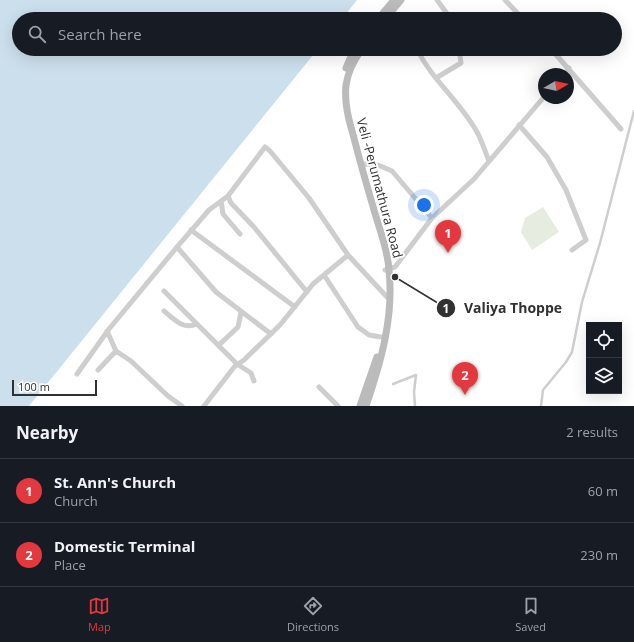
<!DOCTYPE html>
<style>
:root{--surface:#171b24;--page:#242831;--text:#f1f3f6;--muted:#9ea1a6;--line:#363941;--accent:#e3383e}
body{margin:0;font-family:"Open Sans",sans-serif;background:var(--page);color:var(--text)}
.controls{position:absolute;right:12px;bottom:12px;display:grid;overflow:hidden;border-radius:0px;box-shadow:0 4px 16px #0002}
.controls button{width:36px;height:36px;display:grid;place-items:center;padding:0;border:0;border-bottom:1px solid var(--line);background:var(--surface);color:var(--text);font:20px sans-serif}
.compass{position:absolute;left:538px;top:68px;width:36px;height:36px;border-radius:50%;background:var(--surface);box-shadow:0 4px 16px #0002;rotate:81deg}
.scale{position:absolute;left:12px;bottom:10px;width:85px;box-sizing:border-box;padding-left:4px;border:2px solid #313131;border-top:0;font-size:11px;line-height:14px;white-space:nowrap;color:#313131;-webkit-text-stroke:3px #fff;paint-order:stroke}
.you{position:absolute;left:424px;top:205px;width:14px;height:14px;margin:-10px;border:3px solid #fff;border-radius:50%;background:#1a73e8;box-shadow:0 0 0 6px #1a73e833}
.badge{display:grid;place-items:center;width:26px;height:26px;border-radius:50%;background:var(--accent);color:#fff;font-size:13px;font-weight:700}
.pin{position:absolute;translate:-50% -33px;filter:drop-shadow(0 1px 2px #0008)}
.pin::after{content:'';position:absolute;top:21px;width:14px;height:12px;background:inherit;clip-path:polygon(0 0,100% 0,50% 100%)}
.list{margin:0;padding:0;list-style:none}
h2{display:flex;justify-content:space-between;align-items:center;height:52px;margin:0;padding:0 16px;font-size:17px}
h2 small{font-size:13px;font-weight:400;color:var(--muted)}
.list li{display:grid;grid-template-columns:26px 1fr auto;gap:12px;align-items:center;box-sizing:border-box;height:64px;padding:0 16px;border-top:1px solid var(--line)}
.list b{display:block;font-size:15px;white-space:nowrap}
.list p{margin:0;font-size:13px;white-space:nowrap;color:var(--muted)}
.list em{font-size:13px;font-style:normal;color:var(--muted)}
.icon{flex:none;width:22px;height:22px;fill:none;stroke:currentColor;stroke-width:2;stroke-linecap:round;stroke-linejoin:round}
.map{position:relative;flex:none;width:634px;height:406px;overflow:hidden}
.search{position:absolute;background:var(--surface);box-shadow:0 4px 16px #0002;left:12px;right:12px;top:12px;height:44px;display:flex;align-items:center;gap:10px;box-sizing:border-box;padding:0 14px;border-radius:22px;color:var(--muted);font-size:15px}
.sheet{height:180px;background:var(--surface)}
nav{display:flex;justify-content:space-around;align-items:center;box-sizing:border-box;height:56px;border-top:1px solid var(--line);background:var(--surface);font-size:11px;color:var(--muted)}
nav a{display:grid;justify-items:center;gap:2px}
nav .on{color:var(--accent)}
.map>svg:first-child{display:block}
</style>
<div class="map">
<svg width="634" height="406" viewBox="0 0 634 406">
<rect width="100%" height="100%" fill="#fff"/>
<path fill="#e6ede0" d="M543,207L559,232L532,250L521,232L525,218Z"/>
<path fill="#ccdfec" d="M0,0H357L342,19H19V49H318L29,406H0Z"/>
<g fill="none" stroke-linecap="round" stroke-linejoin="round">
<path stroke="#cecece" stroke-width="2.5" d="M393,384L416,375L414,392L415,406
M541,406L543,390L566,362L572,352L582,302L600,243L634,111"/>
<path stroke="#cecece" stroke-width="5" d="M437,0L451,19
M505,0L523,19
M417,49C431,78 457,99 474,127C481,137 484,149 489,161
M551,49L621,129
M564,74L569,68
M436,78L461,63L459,49
M519,125L547,157L566,190L586,240L572,250
M361,164L378,165L392,171L432,218
M228,196L231,203L254,227L307,292
M221,201L223,214L240,234
M191,230L295,307
M177,247L216,292L271,334
M385,270L395,267L432,218L474,179L544,97
M324,275L358,327L369,335L381,337
M164,291L237,364L251,373L254,381
M164,311C175,320 183,330 197,324
M107,331L116,351L131,361L168,396L182,406
M219,345L238,327L241,312
M98,370L116,351
M77,374L109,329L177,247L209,210L228,196L265,147L270,151L309,198L348,255L387,297
M319,387L338,406
M204,406L235,366L244,360L280,325L313,284L348,255"/>
<path stroke="#bbb" stroke-width="7" d="M378,19L394,0
M385,19L401,0
M362,49C354,60 348,71 346,85C344,103 349,121 354,138C361,166 369,193 377,220C382,236 388,253 389,270C394,317 381,362 366,406
M346,68L354,49
M360,406L377,357"/>
</g>
<g text-anchor="middle" stroke-width="4" stroke-linejoin="round" paint-order="stroke">
<g font-size="13" fill="#313131" stroke="#fff">
<text transform="translate(380 188) rotate(75)" y="5">Veli -Perumathura Road</text>
</g>
</g>
<path fill="none" stroke="#313131" stroke-width="1.5" d="M395 277L446 308"/>
<g fill="#313131" stroke="#fff" stroke-width="1.5">
<circle cx="395" cy="277" r="4"/>
<circle cx="446" cy="308" r="10"/>
</g>
<g font-size="12" text-anchor="middle" font-weight="bold" fill="#fff">
<text x="446" y="313">1</text>
</g>
<g font-size="14" text-anchor="middle" font-weight="bold" fill="#313131" stroke="#fff" stroke-width="4" stroke-linejoin="round" paint-order="stroke">
<text x="513" y="313">Valiya Thoppe</text>
</g>
</svg>
<div class="controls">
<button><svg class="icon" aria-label="locate" viewBox="0 0 24 24"><circle cx="12" cy="12" r="6"/><path d="M12 2v4M12 18v4M2 12h4M18 12h4"/></svg></button>
<button><svg class="icon" aria-label="layers" viewBox="0 0 24 24"><path d="M12 4l9 5-9 5-9-5zM3 14l9 5 9-5"/></svg></button>
</div>
<svg class="compass" viewBox="-18 -18 36 36"><path d="M0-13l5 13h-10z" fill="#e53935"/><path d="M0 13l5-13h-10z" fill="#9ea1a6"/></svg>
<div class="scale">100 m</div>
<div class="you"></div>
<div class="pin badge" style="left:448px;top:253px">1</div>
<div class="pin badge" style="left:465px;top:395px">2</div>
<div class="search"><svg class="icon" aria-label="search" viewBox="0 0 24 24"><circle cx="10" cy="10" r="6"/><path d="M15 15l6 6"/></svg>Search here</div>
</div>
<section class="sheet">
<h2>Nearby<small>2 results</small></h2>
<ul class="list">
<li><span class="badge">1</span><div><b>St. Ann's Church</b><p>Church</p></div><em>60 m</em></li>
<li><span class="badge">2</span><div><b>Domestic Terminal</b><p>Place</p></div><em>230 m</em></li>
</ul>
</section>
<nav>
<a class="on"><svg class="icon" aria-label="map" viewBox="0 0 24 24"><path d="M3 6l6-2 6 2 6-2v14l-6 2-6-2-6 2zM9 4v14M15 6v14"/></svg>Map</a>
<a><svg class="icon" aria-label="directions" viewBox="0 0 24 24"><path d="M12 3l9 9-9 9-9-9zM9 14v-3h6M13 9l2 2-2 2"/></svg>Directions</a>
<a><svg class="icon" aria-label="saved" viewBox="0 0 24 24"><path d="M7 4h10v16l-5-4-5 4z"/></svg>Saved</a>
</nav>
